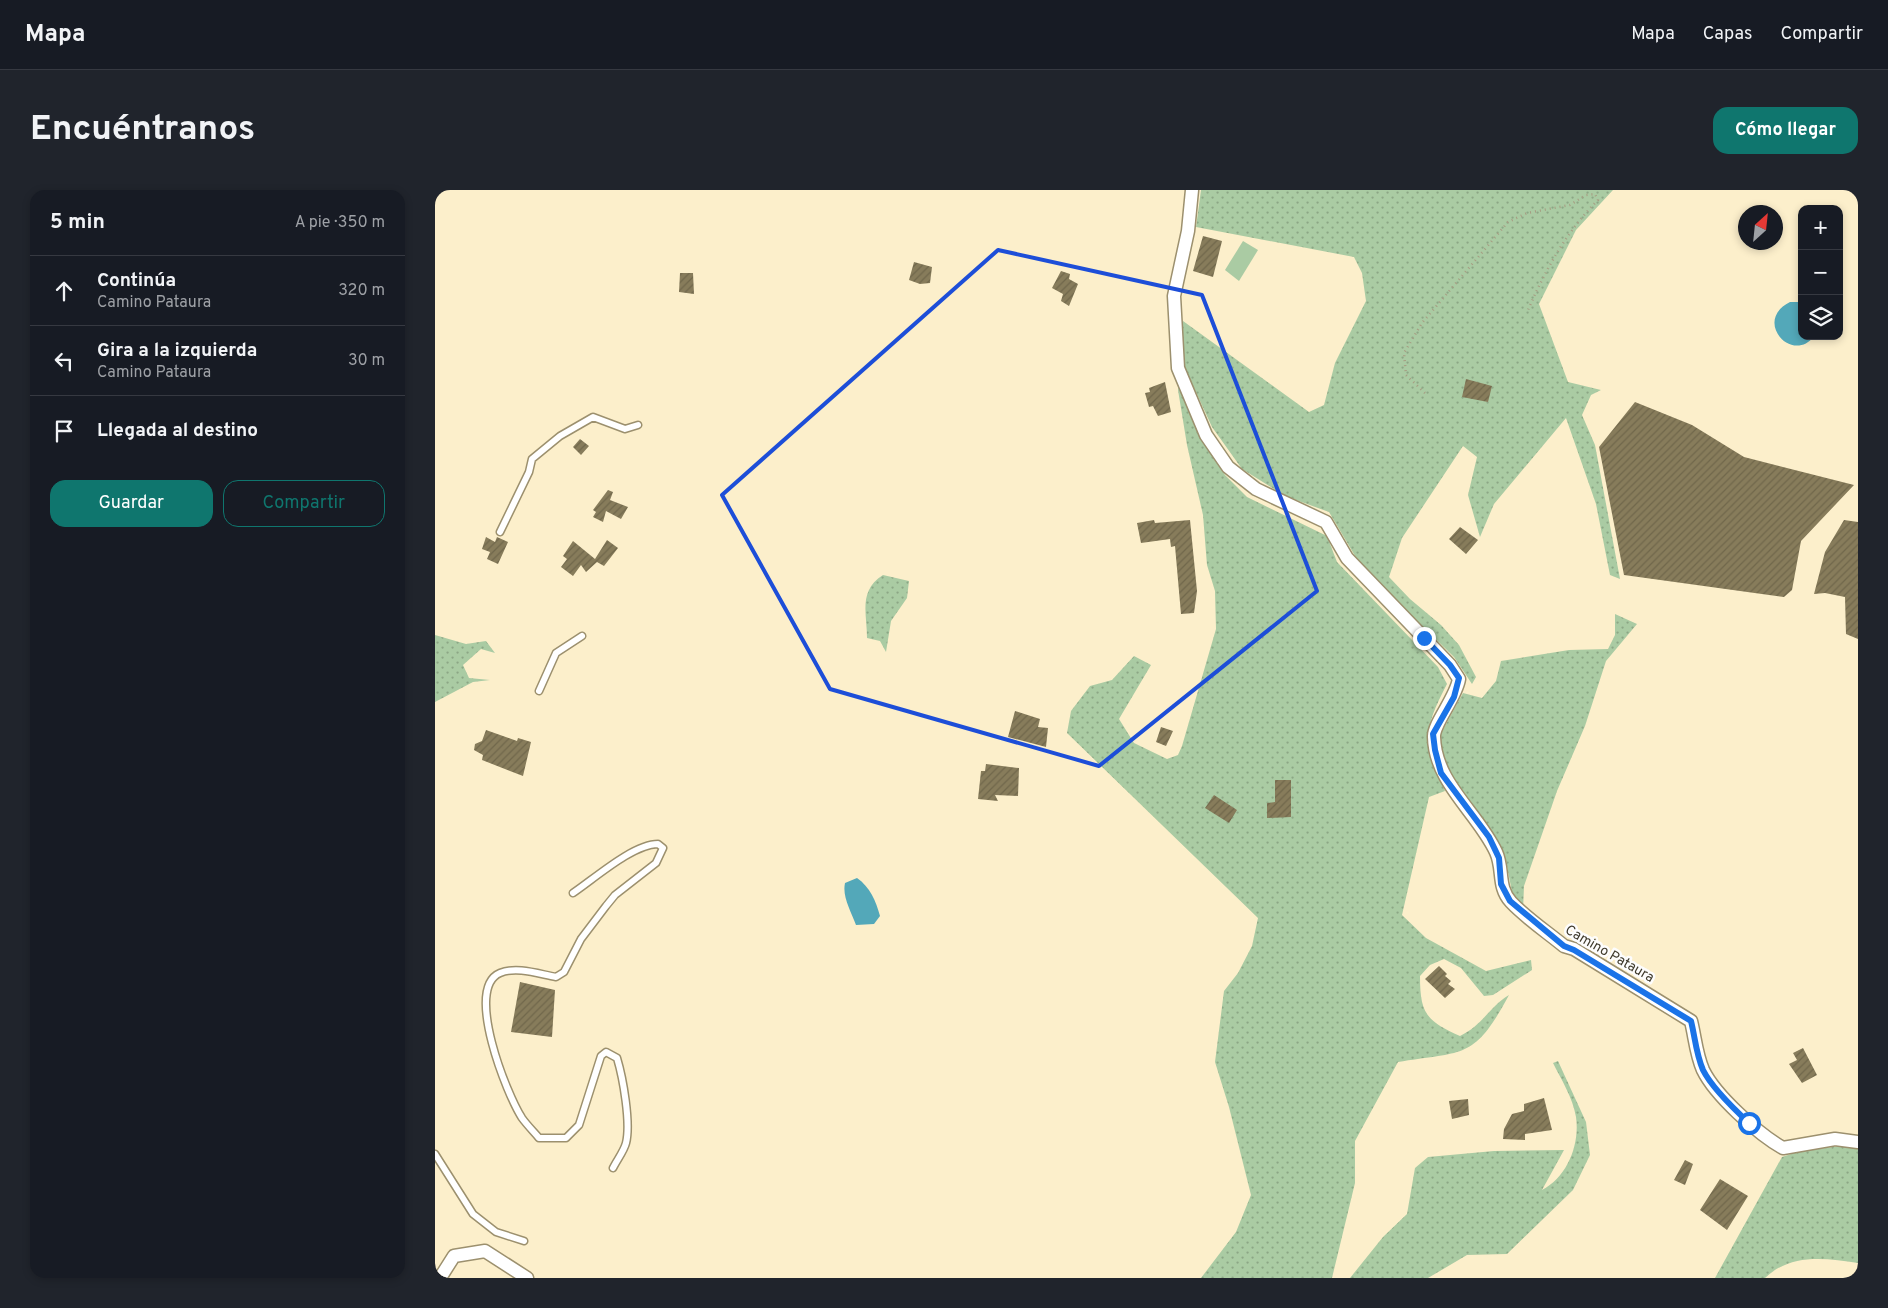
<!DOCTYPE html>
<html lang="es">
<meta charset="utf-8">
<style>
:root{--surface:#171b24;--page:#20242c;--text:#f1f3f6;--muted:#9ea1a6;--line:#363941;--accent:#0f766e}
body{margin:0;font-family:Overpass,sans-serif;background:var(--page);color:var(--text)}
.controls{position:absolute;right:15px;top:15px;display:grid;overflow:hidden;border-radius:10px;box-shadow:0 2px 8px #0003}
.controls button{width:45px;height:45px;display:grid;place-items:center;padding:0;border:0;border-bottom:1px solid var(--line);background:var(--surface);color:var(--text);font:25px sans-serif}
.compass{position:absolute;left:1303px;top:15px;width:45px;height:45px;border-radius:50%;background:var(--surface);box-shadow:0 2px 8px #0003;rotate:27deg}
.stop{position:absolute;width:15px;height:15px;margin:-11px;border:4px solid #1a73e8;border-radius:50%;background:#fff}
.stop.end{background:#1a73e8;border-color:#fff;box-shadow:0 1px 5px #0008}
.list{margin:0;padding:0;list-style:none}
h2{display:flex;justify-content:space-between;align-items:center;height:65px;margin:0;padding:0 20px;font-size:21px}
h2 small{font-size:16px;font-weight:400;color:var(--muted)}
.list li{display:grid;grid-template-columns:32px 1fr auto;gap:15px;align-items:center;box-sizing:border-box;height:70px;padding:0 20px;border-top:1px solid var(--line)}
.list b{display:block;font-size:19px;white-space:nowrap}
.list p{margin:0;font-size:16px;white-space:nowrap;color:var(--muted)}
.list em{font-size:16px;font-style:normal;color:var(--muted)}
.actions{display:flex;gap:10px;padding:15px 20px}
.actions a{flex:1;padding:11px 0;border:1px solid var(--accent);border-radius:15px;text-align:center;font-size:18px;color:var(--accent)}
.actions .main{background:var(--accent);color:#fff}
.icon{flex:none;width:28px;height:28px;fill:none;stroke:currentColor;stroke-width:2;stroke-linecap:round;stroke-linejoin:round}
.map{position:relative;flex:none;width:1423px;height:1088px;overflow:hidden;border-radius:15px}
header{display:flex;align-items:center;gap:30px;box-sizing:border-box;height:70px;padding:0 25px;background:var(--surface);border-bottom:1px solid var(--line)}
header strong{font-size:24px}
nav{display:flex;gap:28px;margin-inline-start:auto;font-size:18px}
.intro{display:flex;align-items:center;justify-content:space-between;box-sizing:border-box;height:120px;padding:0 30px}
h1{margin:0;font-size:35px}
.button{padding:12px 22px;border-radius:15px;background:var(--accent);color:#fff;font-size:18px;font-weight:700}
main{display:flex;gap:30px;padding:0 30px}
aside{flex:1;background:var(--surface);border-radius:15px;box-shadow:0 2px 8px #0003}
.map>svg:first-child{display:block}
</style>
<header>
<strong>Mapa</strong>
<nav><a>Mapa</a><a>Capas</a><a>Compartir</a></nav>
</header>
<div class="intro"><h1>Encuéntranos</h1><a class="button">Cómo llegar</a></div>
<main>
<aside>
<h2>5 min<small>A pie · 350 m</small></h2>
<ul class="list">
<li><svg class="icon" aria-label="ahead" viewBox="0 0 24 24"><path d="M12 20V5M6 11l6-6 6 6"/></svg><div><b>Continúa</b><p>Camino Pataura</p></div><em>320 m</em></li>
<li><svg class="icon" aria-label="left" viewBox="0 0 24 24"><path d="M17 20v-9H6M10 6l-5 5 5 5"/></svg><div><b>Gira a la izquierda</b><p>Camino Pataura</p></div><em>30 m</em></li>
<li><svg class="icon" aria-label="arrive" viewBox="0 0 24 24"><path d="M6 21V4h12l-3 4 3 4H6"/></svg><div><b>Llegada al destino</b></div></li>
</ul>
<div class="actions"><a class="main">Guardar</a><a>Compartir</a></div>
</aside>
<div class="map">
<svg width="1423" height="1088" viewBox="0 0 1423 1088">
<defs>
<pattern id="green-dots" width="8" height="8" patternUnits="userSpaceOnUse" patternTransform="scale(1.25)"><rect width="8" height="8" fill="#aacba3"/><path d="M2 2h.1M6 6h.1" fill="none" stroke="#8ca685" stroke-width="1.8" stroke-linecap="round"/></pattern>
<pattern id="building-hatch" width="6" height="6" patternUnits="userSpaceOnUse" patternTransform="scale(1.25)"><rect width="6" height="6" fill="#877c5b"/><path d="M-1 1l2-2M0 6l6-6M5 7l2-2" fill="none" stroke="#70674b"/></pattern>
</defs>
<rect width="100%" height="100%" fill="#fcefcb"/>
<path fill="url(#green-dots)" d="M766,0H1178L1141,40L1104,114L1133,192L1166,200L1156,205L1147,225L1160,255L1185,389L1175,385L1161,314L1131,228L1059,314L1045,347L1033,305L1042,267L1028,256L967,348L954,387L975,409L1006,435L1024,455L1041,487L1037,494L1019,467L926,376L894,322L850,306L807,279L777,237L748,174V131L874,222L889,215L900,173L931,111L927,83L919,67L761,37Z
M744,193L770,253L790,285L812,307L892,346L902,372L1003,477L1012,494C986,544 990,550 1010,601L994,607L967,725L991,748L1051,781L1096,770L1097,780L1058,805L1049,806L1026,778L1009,769L995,775L985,786C985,823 991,831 1025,846C1048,835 1054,817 1074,805C1039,870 1030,861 963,872L920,951V993L897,1088H766L801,1042L816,1005L794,917L780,872L789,801L803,783L817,756L823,728L632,543L636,521L655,496L677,490L699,466L716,475L684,529L699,553L732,569L743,565L747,556L781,439L780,401L772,375L768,325L752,255L743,200Z
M448,385L474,391L472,408L456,431L451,462L445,451L432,448C432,423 423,401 448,385Z
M1180,424L1202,434L1171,471L1150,536L1122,601L1089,696L1088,721L1077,702L1071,671L1062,650L1018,593L1007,569L1005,545L1028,503L1047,508L1061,491L1066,471L1134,460L1173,459L1180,445Z
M0,445L31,454L51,451L60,463L46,459L28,475L34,488L55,490L38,492L0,512Z
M1123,871L1151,932L1155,965L1138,1000L1072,1064L1032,1065L993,1088H915L948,1047L972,1024L980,978L993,967L1059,961L1129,960L1107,1000C1132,987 1145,955 1141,927C1138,908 1126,889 1118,873Z
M1412,955L1423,957V1073C1390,1068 1356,1063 1330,1088H1280L1347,967L1362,962Z"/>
<path fill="#aacba3" d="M808,51L823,60L804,91L790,80Z"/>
<path fill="#53a8b9" d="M1355,112H1367V146H1379C1358,175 1317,131 1355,112Z
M422,688C435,697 441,711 445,726L439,734L421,735C416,721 407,707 410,693Z"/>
<path fill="url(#building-hatch)" d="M768,46L787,51L778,87L758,81Z
M479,72L497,77L495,93L485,94L474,90Z
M626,81L635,84L634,89L643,94L634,116L626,111L628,104L617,98Z
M245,83H258L259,104L244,102Z
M1031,189L1057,196L1053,212L1027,207Z
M730,192L736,222L723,226L718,216L714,217L710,203L715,202L714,198Z
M1200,212L1257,235L1309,267L1419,295L1366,351L1357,400L1349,407L1189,385L1164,257Z
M145,249L154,256L146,265L138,257Z
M173,300L178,302L175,310L193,317L186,329L171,321L168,332L158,327L161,322L158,320Z
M719,330L720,333L755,330L762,401L759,423L746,424L740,356L736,357L735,349L706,353L702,333Z
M1409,330L1423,332V449L1411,444L1410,407L1390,403L1379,404L1390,362Z
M1025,337L1043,350L1031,364L1014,349Z
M51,347L60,352L62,347L73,352L63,374L52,369L55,362L47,359Z
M172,350L183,358L169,376L162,372L151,382L146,375L138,386L126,377L132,369L128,366L138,351L160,369Z
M580,521L605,529L603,537L613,538L611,557L573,547Z
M726,537L738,541L731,556L721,552Z
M51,540L82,551L83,548L96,552L88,586L47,570L48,565L39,560L40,554L47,551Z
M551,574L584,578L583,606L560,605L563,611L543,609L546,581H550Z
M840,590H856V627L832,628V613L840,612Z
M779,605L802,620L794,633L770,618Z
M1004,776L1012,784L1010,786L1016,791L1013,794L1020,799L1010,808L990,789Z
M85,792L120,800L117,847L76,842Z
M1368,858L1382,885L1367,893L1354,874L1362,870L1358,863Z
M1109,908L1117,940L1090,944V950L1068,949L1069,939L1077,924L1089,921V914Z
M1033,909L1034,925L1017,929L1014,911Z
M1250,970L1258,974L1250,995L1239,990Z
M1285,989L1313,1006L1292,1040L1265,1020Z"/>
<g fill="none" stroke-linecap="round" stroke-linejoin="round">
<defs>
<path id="service" d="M65,342L94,282L97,269L125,246L158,227L190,239L203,235
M104,501L121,463L147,446
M138,703C159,689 198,654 223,654L228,658L221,673L180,705L171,716L146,749L129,782L121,787C104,784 82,776 65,783C29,798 72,905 87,928C92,935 99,942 104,948H131L144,935L166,866L171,862L182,868C188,888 196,933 191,953C189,961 182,970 178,978
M0,964L38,1024L61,1042L89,1051"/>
<path id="minor" d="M757,0L753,41L739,106L743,178L771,245L793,277L821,299L891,332L912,368L1015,475L1024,489C1021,508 998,534 999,547C1000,593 1043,623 1061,662C1069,679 1062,697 1076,712C1091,728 1112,742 1129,756L1139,759L1256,831C1260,847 1261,864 1268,880C1280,905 1323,944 1348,958L1400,949L1423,952
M5,1088L19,1066L50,1061L92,1088"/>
</defs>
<use href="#service" stroke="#9c906e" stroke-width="9"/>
<use href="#minor" stroke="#9c906e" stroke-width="15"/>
<path stroke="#a69c82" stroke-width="2.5" stroke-dasharray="1 4" stroke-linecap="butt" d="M990,203L971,185L969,163L987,133L1073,32L1092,23L1135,15L1151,5L1160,4L1163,10C1131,42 1111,79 1093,120"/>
<use href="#service" stroke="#fff" stroke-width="6"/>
<use href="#minor" stroke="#fff" stroke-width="12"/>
</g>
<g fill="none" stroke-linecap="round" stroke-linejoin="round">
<path stroke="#1a73e8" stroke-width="6" d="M989,448L1015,475L1024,488L1019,507L998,544L1000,560L1006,583L1054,647L1064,668L1066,694L1075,711L1129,756L1139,760L1256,831C1260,847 1261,864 1268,880C1277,898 1299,919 1314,933"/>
</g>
<path fill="none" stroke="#1d4ed8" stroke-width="4" stroke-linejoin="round" d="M563,60L767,105L882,401L664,576L395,499L287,305Z"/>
<g text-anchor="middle" stroke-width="5" stroke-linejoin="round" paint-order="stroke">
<g font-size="14" fill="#3f3a2c" stroke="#fdfdfd">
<text transform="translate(1175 763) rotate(30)" y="5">Camino Pataura</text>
</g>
</g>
</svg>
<div class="controls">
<button>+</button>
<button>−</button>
<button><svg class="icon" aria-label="layers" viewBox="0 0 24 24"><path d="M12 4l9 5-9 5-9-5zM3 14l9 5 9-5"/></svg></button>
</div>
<svg class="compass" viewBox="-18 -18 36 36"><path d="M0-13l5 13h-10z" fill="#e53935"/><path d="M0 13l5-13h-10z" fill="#9ea1a6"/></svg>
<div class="stop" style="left:1314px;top:933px"></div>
<div class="stop end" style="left:989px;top:448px"></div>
</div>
</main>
